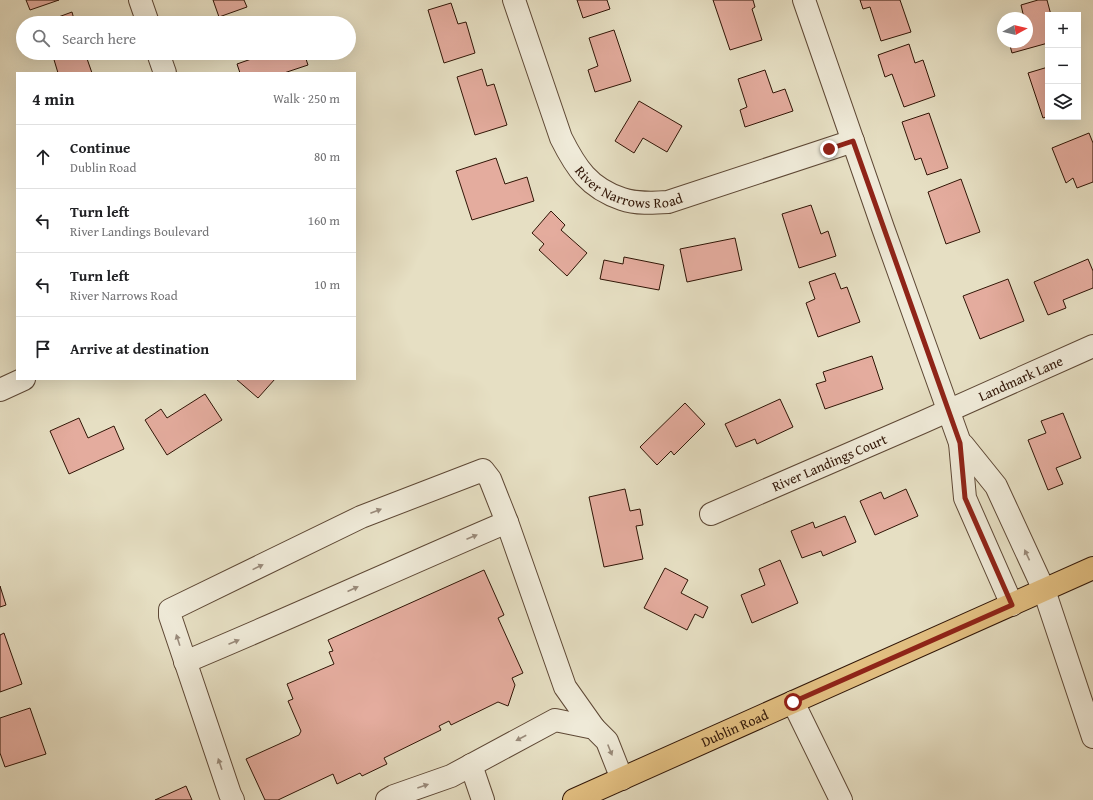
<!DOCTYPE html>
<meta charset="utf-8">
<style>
:root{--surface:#fff;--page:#f2f2f2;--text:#202124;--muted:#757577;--line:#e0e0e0}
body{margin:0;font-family:"Gentium Book Plus",serif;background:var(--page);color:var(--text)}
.controls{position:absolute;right:12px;top:12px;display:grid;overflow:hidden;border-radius:0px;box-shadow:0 4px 16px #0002}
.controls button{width:36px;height:36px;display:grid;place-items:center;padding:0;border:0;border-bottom:1px solid var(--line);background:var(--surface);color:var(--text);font:20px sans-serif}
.compass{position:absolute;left:997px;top:12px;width:36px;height:36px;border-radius:50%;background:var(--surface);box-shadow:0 4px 16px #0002;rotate:82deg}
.stop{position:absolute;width:12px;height:12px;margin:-9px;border:3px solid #8f2418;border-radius:50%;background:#fff}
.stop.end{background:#8f2418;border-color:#fff;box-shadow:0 1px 4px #0008}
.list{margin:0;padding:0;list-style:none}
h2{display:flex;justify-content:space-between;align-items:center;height:52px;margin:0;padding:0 16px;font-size:17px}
h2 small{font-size:13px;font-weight:400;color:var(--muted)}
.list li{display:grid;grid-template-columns:26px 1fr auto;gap:12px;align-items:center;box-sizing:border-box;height:64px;padding:0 16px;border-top:1px solid var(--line)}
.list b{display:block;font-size:15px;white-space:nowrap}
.list p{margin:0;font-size:13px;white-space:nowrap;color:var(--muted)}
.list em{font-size:13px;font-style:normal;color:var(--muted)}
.icon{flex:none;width:22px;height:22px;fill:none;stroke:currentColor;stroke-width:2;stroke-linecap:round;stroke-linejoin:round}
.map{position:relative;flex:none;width:1093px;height:800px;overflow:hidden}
.search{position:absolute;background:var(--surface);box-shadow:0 4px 16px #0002;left:16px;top:16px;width:340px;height:44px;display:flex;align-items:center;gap:10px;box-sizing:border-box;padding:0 14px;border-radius:22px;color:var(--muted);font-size:15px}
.panel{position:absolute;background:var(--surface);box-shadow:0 4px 16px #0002;left:16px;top:72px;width:340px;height:308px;border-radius:0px}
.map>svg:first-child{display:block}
</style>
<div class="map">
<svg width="1093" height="800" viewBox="0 0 1093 800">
<rect width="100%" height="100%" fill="#e6dfc3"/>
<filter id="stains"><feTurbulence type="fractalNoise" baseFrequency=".005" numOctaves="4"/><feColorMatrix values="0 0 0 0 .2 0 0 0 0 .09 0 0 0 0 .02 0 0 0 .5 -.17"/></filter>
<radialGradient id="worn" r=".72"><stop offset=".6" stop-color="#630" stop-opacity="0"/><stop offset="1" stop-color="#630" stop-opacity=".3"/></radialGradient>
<path fill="#e4ac9e" stroke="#301506" d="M26,0H59L30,10Z
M213,0H244L247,7L219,17Z
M577,0H607L610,9L583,18Z
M713,0H753L755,7L752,9L762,40L730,50Z
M860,0H900L911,32L881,41L870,7L863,9Z
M1038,0H1047L1051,15H1048V43L1012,53L1009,42H1027V18H1024L1021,5Z
M451,3L458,24L466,22L475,53L444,63L428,10Z
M72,12L75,23H42Z
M614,30L631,81L595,92L588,70L598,66L589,38Z
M909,44L915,63L923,60L935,96L904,107L892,74L885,77L878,55Z
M52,53H85L92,73H58Z
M255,53H304L308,65L284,73H240L237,64L257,57Z
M1048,67V116L1043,118L1028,73Z
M482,69L487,86L494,84L507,125L475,135L457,77Z
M765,70L773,93L785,89L793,111L745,127L740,110L747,107L738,79Z
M639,101L682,126L667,152L643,138L634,153L615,141Z
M929,113L948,168L927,175L921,158L915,160L902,122Z
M1089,133L1093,143V182L1077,188L1073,178L1066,183L1052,148Z
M496,158L505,184L527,177L534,201L472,220L456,171Z
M961,179L980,232L946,244L928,192Z
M811,205L821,234L828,231L836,256L799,268L782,214Z
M551,211L565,225L561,230L587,253L567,276L539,250L544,244L532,233Z
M735,238L742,270L687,282L680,249Z
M624,257L664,265L659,290L600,279L604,260L623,264Z
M1088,259L1093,271V288L1063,300L1066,308L1048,315L1034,282Z
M835,273L841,289L847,287L860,322L818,337L806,303L815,299L809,282Z
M1008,279L1024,321L980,339L963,296Z
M872,356L883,389L825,409L816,384L826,381L823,372Z
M236,379H275L258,398Z
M205,394L222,420L167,455L145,420L161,409L167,418Z
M780,399L793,427L757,444L755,439L736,447L725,424Z
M685,403L705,424L674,455L671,451L657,465L640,447Z
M1063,413L1081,458L1056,468L1063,484L1048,490L1028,440L1046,433L1041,421Z
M79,418L88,438L114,426L124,449L69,474L50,431Z
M625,489L630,511L640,509L643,525L636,526L643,559L604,567L589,497Z
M906,489L918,516L875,535L860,501L881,492L884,499Z
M845,516L856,542L823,556L821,551L802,558L791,531L813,522L815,528Z
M780,560L798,603L752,623L741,595L765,585L759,569Z
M665,568L688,580L681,593L708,607L703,618L695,614L687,630L644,608Z
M484,570L504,615L498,618L523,673L512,678L515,685L508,706L498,702L451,725L449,721L439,726L441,730L384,758L387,764L362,776L360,773L337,784L333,774L278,800H265L246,759L299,735L301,731L288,701L293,699L287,684L334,664L329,652L333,651L328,640Z
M0,586L6,605L0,607Z
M4,633L22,684L0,692V635Z
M30,708L46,754L5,767L0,753V718Z
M186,786L192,800H155Z"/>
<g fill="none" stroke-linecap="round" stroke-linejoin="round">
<defs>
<g id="minor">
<path d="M140,0L148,23"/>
<path id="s1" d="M514,0L561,138C576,168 589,188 622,199C636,204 653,203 668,202L853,141"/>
<path d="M804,0L883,228L960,443L965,498L1012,605"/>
<path d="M158,53L165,73"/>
<path d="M0,390L24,379"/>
<path d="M960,443L963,445L996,486L1044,590L1093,737"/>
<path id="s2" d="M711,514L923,422L1093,346"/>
<path d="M185,662C293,617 399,568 507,522"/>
<path d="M793,702L841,800"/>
<path d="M471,765L483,800"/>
<path d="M233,800L230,794L170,616V610L361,517L483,470L490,479L507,522L565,687L594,728"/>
<path d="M387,800L394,796L451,776L555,720L594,728L607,741L622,779"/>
</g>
<g id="major">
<path id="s3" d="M574,800L1093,568"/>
</g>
</defs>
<use href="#minor" stroke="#5e4835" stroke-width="24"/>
<use href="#major" stroke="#301506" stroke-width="24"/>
<use href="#minor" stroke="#efead8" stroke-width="22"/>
<use href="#major" stroke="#e3c082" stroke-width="22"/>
</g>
<defs><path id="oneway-solid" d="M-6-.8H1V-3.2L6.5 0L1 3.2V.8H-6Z"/></defs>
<g fill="#998a7a">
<use href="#oneway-solid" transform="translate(376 511) rotate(-21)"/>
<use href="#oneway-solid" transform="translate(472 537) rotate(-23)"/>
<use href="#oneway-solid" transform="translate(1027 555) rotate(-115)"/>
<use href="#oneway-solid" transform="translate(258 567) rotate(-26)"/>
<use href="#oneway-solid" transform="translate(353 589) rotate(-24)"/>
<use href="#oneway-solid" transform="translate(178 640) rotate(-108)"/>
<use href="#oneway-solid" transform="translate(234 642) rotate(-23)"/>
<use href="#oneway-solid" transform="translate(521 738) rotate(152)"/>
<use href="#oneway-solid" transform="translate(610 750) rotate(68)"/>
<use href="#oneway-solid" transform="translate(220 764) rotate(-109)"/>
<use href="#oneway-solid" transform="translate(423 786) rotate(-19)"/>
</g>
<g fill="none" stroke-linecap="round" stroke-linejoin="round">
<path stroke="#8f2418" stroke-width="5" d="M793,702L1012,605L965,498L960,443L853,141L829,149"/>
</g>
<g text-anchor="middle" stroke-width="3" stroke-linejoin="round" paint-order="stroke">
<g font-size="14" fill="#301506" stroke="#efead8">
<text dy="5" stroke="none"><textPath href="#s1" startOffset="238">River Narrows Road</textPath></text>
<text dy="5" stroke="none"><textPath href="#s2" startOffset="338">Landmark Lane</textPath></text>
<text dy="5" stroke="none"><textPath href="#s2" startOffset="129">River Landings Court</textPath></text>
<text dy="5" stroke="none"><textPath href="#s3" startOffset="176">Dublin Road</textPath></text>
</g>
</g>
<rect width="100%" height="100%" filter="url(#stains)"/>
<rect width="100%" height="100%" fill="url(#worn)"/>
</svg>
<div class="controls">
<button>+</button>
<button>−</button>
<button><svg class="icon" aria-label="layers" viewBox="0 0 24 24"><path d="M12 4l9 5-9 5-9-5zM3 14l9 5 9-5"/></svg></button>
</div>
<svg class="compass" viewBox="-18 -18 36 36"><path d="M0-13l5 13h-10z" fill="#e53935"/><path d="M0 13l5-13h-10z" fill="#757577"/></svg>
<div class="stop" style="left:793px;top:702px"></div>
<div class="stop end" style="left:829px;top:149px"></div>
<div class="search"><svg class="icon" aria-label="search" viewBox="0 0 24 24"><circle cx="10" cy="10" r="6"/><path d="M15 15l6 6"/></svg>Search here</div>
<section class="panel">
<h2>4 min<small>Walk · 250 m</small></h2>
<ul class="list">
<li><svg class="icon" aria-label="ahead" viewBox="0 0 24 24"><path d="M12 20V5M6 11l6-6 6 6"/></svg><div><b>Continue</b><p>Dublin Road</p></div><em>80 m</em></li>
<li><svg class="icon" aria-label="left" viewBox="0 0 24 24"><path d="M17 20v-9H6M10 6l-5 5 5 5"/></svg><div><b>Turn left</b><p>River Landings Boulevard</p></div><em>160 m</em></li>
<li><svg class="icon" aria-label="left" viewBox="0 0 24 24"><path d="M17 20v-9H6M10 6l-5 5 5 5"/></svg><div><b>Turn left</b><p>River Narrows Road</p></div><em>10 m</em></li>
<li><svg class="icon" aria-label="arrive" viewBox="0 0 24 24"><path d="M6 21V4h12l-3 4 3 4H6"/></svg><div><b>Arrive at destination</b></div></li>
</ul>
</section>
</div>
